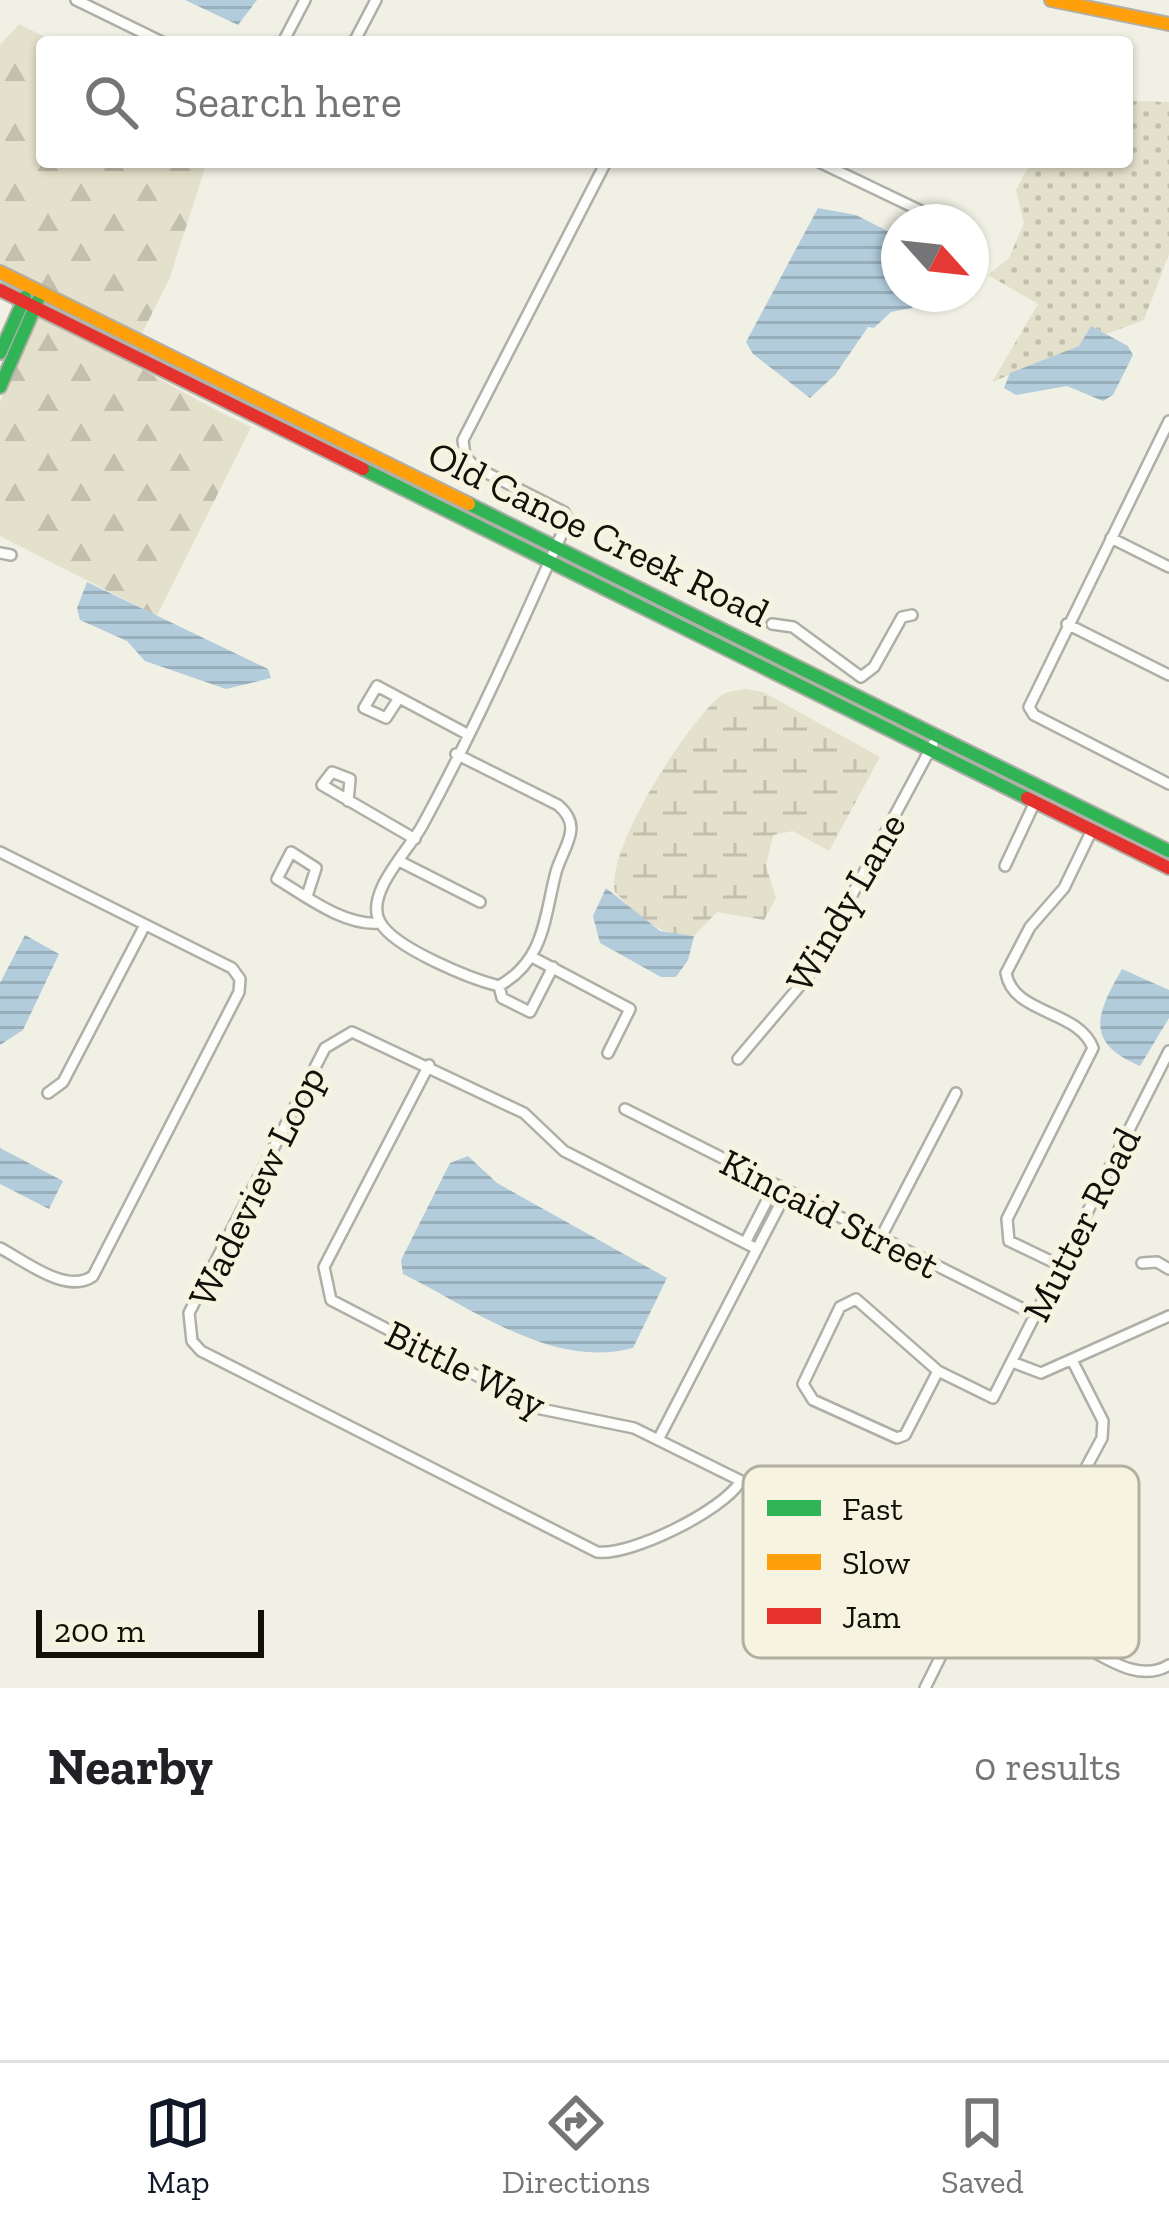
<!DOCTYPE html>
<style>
:root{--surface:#fff;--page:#f2f2f2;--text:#202124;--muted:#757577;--line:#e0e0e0;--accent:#111827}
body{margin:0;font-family:"Zilla Slab",serif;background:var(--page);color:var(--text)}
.compass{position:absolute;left:881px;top:204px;width:108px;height:108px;border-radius:50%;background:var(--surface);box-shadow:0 3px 9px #0004;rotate:117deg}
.scale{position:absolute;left:36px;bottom:30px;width:228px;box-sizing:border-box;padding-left:12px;border:6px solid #111009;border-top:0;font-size:33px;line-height:42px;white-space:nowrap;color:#111009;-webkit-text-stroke:9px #f6f3e0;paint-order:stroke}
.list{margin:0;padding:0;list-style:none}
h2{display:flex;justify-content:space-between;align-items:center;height:156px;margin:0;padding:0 48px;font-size:51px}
h2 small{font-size:39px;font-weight:400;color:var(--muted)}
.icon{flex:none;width:66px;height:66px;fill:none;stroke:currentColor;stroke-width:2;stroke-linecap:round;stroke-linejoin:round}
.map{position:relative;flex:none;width:1169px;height:1688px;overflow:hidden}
.search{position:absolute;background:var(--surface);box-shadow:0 3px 9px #0004;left:36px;right:36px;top:36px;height:132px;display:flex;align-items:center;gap:30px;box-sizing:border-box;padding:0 42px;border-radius:12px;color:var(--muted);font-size:45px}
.sheet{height:372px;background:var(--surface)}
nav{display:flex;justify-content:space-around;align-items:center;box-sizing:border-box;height:168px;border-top:3px solid var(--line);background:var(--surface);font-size:33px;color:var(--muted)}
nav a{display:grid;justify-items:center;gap:6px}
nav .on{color:var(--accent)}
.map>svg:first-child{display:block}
</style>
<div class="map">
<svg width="1169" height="1688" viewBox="0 0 1169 1688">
<defs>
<pattern id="grass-dots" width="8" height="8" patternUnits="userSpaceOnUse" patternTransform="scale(3)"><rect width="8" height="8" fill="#e3e0cb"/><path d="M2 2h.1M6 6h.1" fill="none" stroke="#c2bfad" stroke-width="1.8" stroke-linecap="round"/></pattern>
<pattern id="forest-firs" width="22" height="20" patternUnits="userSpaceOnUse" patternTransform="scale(3)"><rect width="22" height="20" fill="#e3e0cb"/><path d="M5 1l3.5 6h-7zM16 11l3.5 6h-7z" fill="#c2bfad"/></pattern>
<pattern id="wetland-marsh" width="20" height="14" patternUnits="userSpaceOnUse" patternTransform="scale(3)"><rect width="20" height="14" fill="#e3e0cb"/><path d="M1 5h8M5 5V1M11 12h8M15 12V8" fill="none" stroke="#c2bfad"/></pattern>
<pattern id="water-rules" width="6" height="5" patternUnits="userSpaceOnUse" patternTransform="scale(3)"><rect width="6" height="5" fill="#b2ccdc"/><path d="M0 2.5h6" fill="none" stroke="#98aebb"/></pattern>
</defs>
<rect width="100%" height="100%" fill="#f1f0e5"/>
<path fill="url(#grass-dots)" d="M1127,101L1169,102V254L1144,320L1106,334L1091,326L1080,346L992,382L1038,304L988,275L1009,258L1024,223L1016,190L1031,162H1127Z"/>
<path fill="url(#forest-firs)" d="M19,24L55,42H42V162H207L169,280L141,335L0,268V45Z
M38,311C112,349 176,392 251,427L157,616L0,536V402Z"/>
<path fill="url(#wetland-marsh)" d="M745,689L763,692L880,757L829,851L793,831L773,835L766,866L776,898L764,920L717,912L694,936C656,935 640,917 615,892C605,849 686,726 719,697C727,691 735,691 745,689Z"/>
<path fill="url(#water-rules)" d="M185,0H257L238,25Z
M818,208L856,215L899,237V294H921L912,308L891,312L874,328L868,327L835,375L810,398L753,354L746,342Z
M1091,326L1128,346L1133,355L1113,395L1103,401L1067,386L1016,395L1004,388L1010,373L1079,346Z
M87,582L268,669L271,678L226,689L145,661L127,641L80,620L77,608Z
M606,888L660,931L694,936L688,960L676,977H661L600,943L593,916Z
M25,935L59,954L23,1030L0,1045V983Z
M1122,969L1169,990V1018L1140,1066C1083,1042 1097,1013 1122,969Z
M0,1148L63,1181L49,1209L0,1184Z
M468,1156L497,1183L667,1278L633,1348C553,1370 472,1308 403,1274L401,1260L450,1163Z"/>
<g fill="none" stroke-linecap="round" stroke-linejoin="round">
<defs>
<path id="street" d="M76,0L162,42
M283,42L305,0
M354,42L376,0
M819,162L944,222
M971,233L980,246
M1169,421L1029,707L1034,715L1169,784
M1111,538L1169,567
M0,553L11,555
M772,624L793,627L861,677L874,667L902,617L912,615
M1067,624L1169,675
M399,698L386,718L364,708L377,686L467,734
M456,754L558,805C584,827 564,845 556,872C544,918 545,960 499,986C471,979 394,948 380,922C364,894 409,850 422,826C476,727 522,623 568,520L564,512L475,467L465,456L463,440L606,162
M348,801L350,779L332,772L322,785L415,839
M0,852L232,968L240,979L239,992L93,1276C67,1295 25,1261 0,1248
M401,862L480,902
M1005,866L1035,802
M307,896L316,868L291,852L277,879C307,897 344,926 380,923
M532,957L630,1009L608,1053
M499,986L502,998L530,1012L553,967
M738,1059L809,975L933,744
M429,1065L324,1267L331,1300L541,1409L634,1428L820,1520L834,1542
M48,1093L63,1082L145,925
M625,1109L1035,1315
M880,1239L956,1093
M745,1243L774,1187
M1142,1263L1157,1262L1169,1269
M1059,1265L1009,1241L1007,1219L1093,1048C1078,1009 1013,1015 1006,973L1030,927L1064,888L1092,830
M856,1299L938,1371L905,1435L897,1438L813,1400L803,1384L840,1307Z
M1012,1362L1041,1373L1169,1316
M938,1371L993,1398L1169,1051
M659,1438L786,1193
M740,1482C723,1510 632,1556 597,1552L201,1351L192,1341L189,1313L325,1048L352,1032L524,1113L564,1151L757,1249
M1075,1642C1104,1656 1138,1684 1169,1665
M925,1688L996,1545L1009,1530L1074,1490L1102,1438L1103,1421L1073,1362"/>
<path id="fast" d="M0,353L25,297
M0,387L38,300
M363,469L1027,798
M469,504L1169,851"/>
<path id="slow" d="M1051,0L1169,24
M0,272L469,504"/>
<path id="jam" d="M0,290L363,469
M1027,798L1169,868"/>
</defs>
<use href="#street" stroke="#b0afa7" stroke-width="14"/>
<use href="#fast" stroke="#b0afa7" stroke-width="16"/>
<use href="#slow" stroke="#b0afa7" stroke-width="16"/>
<use href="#jam" stroke="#b0afa7" stroke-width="16"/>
<use href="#street" stroke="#fdfdfb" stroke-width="9"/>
<use href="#fast" stroke="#30b455" stroke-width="12"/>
<use href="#slow" stroke="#ff9f0a" stroke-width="12"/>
<use href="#jam" stroke="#e5322d" stroke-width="12"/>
</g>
<g text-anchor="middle" stroke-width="10" stroke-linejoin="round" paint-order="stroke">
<g font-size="39" fill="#111009" stroke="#f6f3e0">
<text transform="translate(599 533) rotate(26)" y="14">Old Canoe Creek Road</text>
<text transform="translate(845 902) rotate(-60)" y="14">Windy Lane</text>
<text transform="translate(256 1186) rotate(-64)" y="14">Wadeview Loop</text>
<text transform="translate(830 1213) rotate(27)" y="14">Kincaid Street</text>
<text transform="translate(1081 1224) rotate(-63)" y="14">Mutter Road</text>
<text transform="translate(466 1368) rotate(26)" y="14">Bittle Way</text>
</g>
</g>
<rect x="743" y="1466" width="396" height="192" rx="18" fill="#f6f3e0" stroke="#b1afa0" stroke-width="3"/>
<rect x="767" y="1500" width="54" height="16" fill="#30b455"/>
<rect x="767" y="1554" width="54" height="16" fill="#ff9f0a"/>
<rect x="767" y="1608" width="54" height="16" fill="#e5322d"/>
<g font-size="33" fill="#111009">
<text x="842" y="1520">Fast</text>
<text x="842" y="1574">Slow</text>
<text x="842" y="1628">Jam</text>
</g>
</svg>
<svg class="compass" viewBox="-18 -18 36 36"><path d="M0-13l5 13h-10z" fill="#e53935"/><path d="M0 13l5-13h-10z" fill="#757577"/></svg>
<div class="scale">200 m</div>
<div class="search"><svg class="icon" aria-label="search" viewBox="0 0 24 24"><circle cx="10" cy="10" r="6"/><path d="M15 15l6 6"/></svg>Search here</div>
</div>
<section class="sheet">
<h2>Nearby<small>0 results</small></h2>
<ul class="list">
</ul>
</section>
<nav>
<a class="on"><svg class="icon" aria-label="map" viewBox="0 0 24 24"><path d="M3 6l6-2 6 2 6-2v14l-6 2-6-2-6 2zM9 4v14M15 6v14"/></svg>Map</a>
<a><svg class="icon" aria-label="directions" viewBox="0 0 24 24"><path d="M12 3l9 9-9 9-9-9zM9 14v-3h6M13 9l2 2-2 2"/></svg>Directions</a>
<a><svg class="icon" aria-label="saved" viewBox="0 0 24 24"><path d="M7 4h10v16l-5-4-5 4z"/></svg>Saved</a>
</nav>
